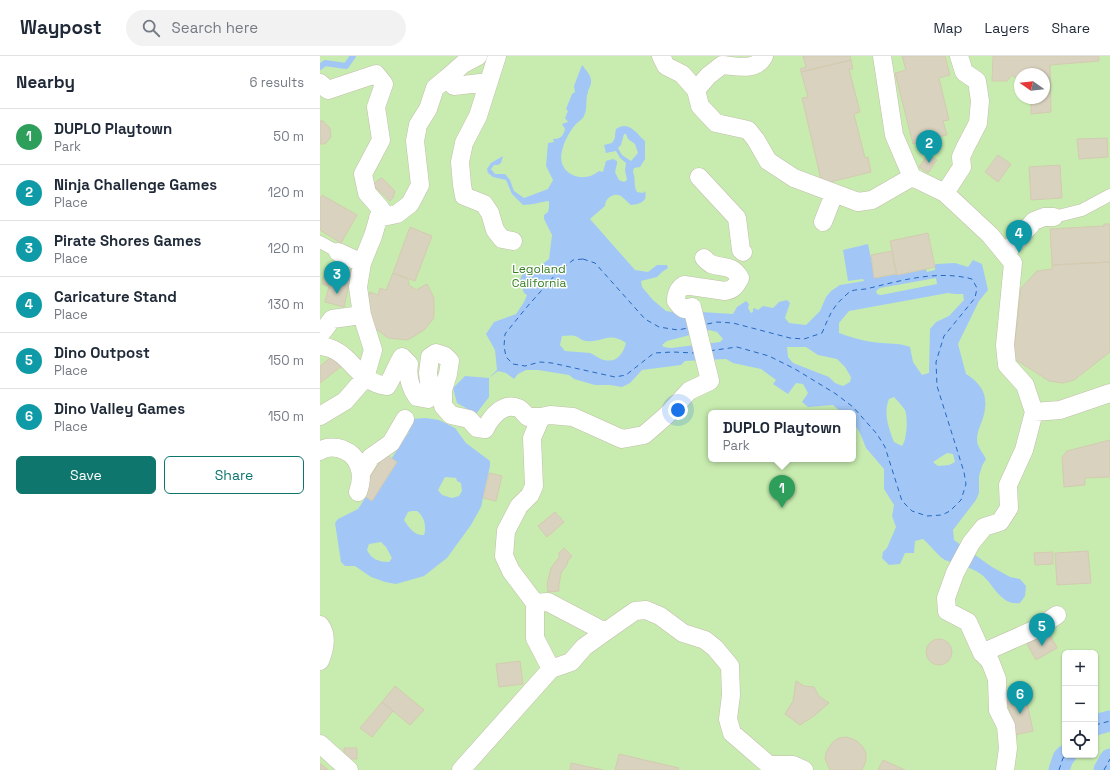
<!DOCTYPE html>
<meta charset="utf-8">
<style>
:root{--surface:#fff;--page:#f2f2f3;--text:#1f2937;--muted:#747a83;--line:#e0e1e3;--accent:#0f766e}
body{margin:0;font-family:"Space Grotesk",sans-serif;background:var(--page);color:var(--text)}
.controls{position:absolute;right:12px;bottom:12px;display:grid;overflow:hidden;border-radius:6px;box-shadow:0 1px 3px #0004}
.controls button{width:36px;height:36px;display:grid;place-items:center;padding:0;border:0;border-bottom:1px solid var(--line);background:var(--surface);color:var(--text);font:20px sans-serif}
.compass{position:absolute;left:694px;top:12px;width:36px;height:36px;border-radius:50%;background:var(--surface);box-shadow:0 1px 3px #0004;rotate:284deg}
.you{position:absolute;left:358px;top:354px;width:14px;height:14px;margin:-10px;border:3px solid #fff;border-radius:50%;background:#1a73e8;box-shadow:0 0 0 6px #1a73e833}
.badge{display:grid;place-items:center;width:26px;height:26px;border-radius:50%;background:var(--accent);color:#fff;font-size:13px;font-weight:700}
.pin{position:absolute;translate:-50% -33px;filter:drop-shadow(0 1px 2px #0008)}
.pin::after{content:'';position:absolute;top:21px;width:14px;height:12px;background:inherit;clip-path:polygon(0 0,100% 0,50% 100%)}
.popup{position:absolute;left:388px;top:354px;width:148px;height:52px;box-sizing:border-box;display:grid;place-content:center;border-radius:6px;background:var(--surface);filter:drop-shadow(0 1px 3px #0005);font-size:13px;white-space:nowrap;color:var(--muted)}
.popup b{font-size:15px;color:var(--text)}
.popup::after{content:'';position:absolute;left:50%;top:100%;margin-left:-8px;border:8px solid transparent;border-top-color:var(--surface)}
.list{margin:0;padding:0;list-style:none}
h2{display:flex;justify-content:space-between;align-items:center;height:52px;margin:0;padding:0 16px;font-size:17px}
h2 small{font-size:13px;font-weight:400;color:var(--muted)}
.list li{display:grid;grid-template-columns:26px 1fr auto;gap:12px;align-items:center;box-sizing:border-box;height:56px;padding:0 16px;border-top:1px solid var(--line)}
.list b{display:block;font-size:15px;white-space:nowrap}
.list p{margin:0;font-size:13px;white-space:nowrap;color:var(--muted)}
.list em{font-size:13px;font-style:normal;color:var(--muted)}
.actions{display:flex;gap:8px;padding:12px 16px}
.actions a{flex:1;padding:9px 0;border:1px solid var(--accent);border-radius:6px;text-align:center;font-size:14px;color:var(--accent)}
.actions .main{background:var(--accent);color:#fff}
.icon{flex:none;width:22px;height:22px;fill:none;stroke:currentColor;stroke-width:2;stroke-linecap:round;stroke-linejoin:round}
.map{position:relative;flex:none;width:790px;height:714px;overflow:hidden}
header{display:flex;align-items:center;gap:24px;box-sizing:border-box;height:56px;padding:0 20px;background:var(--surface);border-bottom:1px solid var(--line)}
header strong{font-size:19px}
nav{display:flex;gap:22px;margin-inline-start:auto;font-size:14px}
.search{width:280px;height:36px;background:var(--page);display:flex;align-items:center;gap:10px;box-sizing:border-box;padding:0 14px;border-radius:22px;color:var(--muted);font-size:15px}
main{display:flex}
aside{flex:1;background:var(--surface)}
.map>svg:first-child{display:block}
</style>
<header>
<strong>Waypost</strong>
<div class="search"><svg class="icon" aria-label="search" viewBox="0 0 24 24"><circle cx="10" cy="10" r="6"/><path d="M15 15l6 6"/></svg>Search here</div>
<nav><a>Map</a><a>Layers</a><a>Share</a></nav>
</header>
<main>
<aside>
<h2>Nearby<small>6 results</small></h2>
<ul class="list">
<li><span class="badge" style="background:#2e9e5b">1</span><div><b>DUPLO Playtown</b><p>Park</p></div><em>50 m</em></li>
<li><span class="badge" style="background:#0f9aa8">2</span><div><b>Ninja Challenge Games</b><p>Place</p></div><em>120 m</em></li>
<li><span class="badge" style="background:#0f9aa8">3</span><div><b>Pirate Shores Games</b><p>Place</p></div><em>120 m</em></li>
<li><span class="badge" style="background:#0f9aa8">4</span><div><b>Caricature Stand</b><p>Place</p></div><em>130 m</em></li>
<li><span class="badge" style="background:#0f9aa8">5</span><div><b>Dino Outpost</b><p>Place</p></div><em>150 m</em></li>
<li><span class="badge" style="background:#0f9aa8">6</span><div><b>Dino Valley Games</b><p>Place</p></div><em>150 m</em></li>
</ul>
<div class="actions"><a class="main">Save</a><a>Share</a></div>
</aside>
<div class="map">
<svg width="790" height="714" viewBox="0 0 790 714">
<rect width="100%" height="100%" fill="#f6f4e9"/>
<path fill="#c8ecb0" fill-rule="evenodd" d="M0,0H790V714H0ZM700,18H724V42H700ZM391,357H533V403H391ZM745,597H775V699H745Z"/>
<path fill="#a2c7f6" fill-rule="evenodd" d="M262,9C266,14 272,20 271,27C271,30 268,33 268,36C265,44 268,52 264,60C263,63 259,65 256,68C249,76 244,86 242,95C236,118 263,129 279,115L283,116L286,105L293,103L297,105V108L295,116L299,124L304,126L307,124L305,114L306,107L300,102L296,95L286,97L284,89L292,87L295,82V78L296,73C309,64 316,77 325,85V103L320,111L314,112L313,116C316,122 313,129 317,136L323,137L325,135C328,146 320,148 311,149C308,147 304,142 301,140C294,136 285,142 285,150L270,163L315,214L328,216L337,209H347L348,212L342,216L337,221L321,225L322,231L333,244L346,255L365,258L381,256L413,258L417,251L426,245L429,248L428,252L431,257L433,256V253L434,252L438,254L443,250L453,252L459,246L467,244L470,247L465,262L469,267L486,269L500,255L506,241L511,235L520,229L544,225L543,223L528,225L523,194L548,188L555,222L577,218L578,219L606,213L607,216L615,214V209L616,208L635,207L648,211L653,204L662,208L668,234L659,245L638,288L646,318C664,329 669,342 663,362C660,371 655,380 658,389C660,394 664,399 666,403L662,410L659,420V437L656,444L633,474L634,484L672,511L690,521L700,523L706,530L705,540L700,547C681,550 674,529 662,519C652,511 638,509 625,504C619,501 609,488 603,483L595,485L594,497H585L580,508L569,509L562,502L563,496L567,492L576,471L572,460L574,449L564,433V413L546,392L540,377L533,366V357H522L513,349L488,351L482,346L488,337L483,328L476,327L468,338L453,328L456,324L441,313L413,307L406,303L365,305L361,309L322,314L310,327L302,331L290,329H275L254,323L249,319L218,314H206L198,318L194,323L186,317L178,315L169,322V341L156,358L137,347L133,332L145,320L169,322L177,314L175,294L166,278L174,266L196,258L204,246L207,239L204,237L200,225L203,215L216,213L229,203L232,179L224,163V159L228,156L229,151V145C220,146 212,149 203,149L192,138L186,124L173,121L168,117L167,113L171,107L183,100L181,107L178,109H174L171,113L175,118H185L190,124L194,135L204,142L228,133L233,124L226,110L228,87L234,86L233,83C241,83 243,80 245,73L242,68L248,66L245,62L248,55L246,53L252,38L255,36L254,30ZM304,78H306L308,83L315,88L318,97L311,105L302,99L298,92L301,89ZM616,222L617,228L561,239L557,238L556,235L560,232ZM628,237L635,238H643L644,244L629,260L616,266L610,273L609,317L602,319L593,306L590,291C579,287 573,288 562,287C547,286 532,282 519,277V267L529,255ZM389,274L397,276L403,283L400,286L351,292L344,291L342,289L347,285ZM242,280C246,280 251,279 255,280C259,281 262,285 266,285C284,287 288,275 306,287C303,298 297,307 284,304C279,303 275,299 270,297C264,296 252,296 245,295L240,289ZM467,291H486L498,299L517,303L525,311L531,321L530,326L523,330L515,327L509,321L473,307L468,301ZM574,341C578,345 582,350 585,354C588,362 587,384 582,390L574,386C569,373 563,357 569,343ZM627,397L633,398L635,406L629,409L618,410L613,406Z
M106,362L119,364L135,372L146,387L170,405V410L161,451L151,469L127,502L104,520L76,528L65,526L51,521L35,510H25L21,506L15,467L18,463L38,453L89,376L85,374L91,363ZM125,421L136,422L137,425L141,427L142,435L139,440L132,442L122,439L118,434ZM92,455H97C104,460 107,471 104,479C95,480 89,472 84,464L88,456ZM61,486L66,491L72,502L69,506C59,506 51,503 47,494L49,488Z"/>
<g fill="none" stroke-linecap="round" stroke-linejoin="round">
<path stroke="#a2c7f6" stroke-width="6" d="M0,11L5,7L26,10L33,0"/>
<path stroke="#a2c7f6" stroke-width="21" d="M775,669L790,665
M739,714L743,702L746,699
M784,714L790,703"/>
<path stroke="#2768bf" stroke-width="1" stroke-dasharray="5 4" stroke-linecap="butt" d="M263,203L275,207L325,263L339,271L358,274L397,266L413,267L470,282L484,283L502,277C508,263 512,251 524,241C526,239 529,236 531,235C537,233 544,234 550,232C583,224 618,214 652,223L657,232L655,242L624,280L616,306L617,330L644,416L646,428L641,444L630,455L622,459L607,460L592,455L582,445L565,391L557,378L533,351L516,338L475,313L449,300L417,291L374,297L353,296L334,297L306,319L295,321L232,307L220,306L205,310L193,308L186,301L184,290L185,278L206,252L236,218L253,204Z
M775,669L790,665
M739,714L743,702L746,699
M784,714L790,703"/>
</g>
<path fill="#d8d2be" stroke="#d4cbb0" d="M483,0H530L531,4L481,16L480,13L486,11Z
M582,0H625L630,19L619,22L629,64L623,65L627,79L593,88L575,17L586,14Z
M673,0H779V5L730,9L731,56L711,58V42H724V18H700V26L692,19L687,25H672Z
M531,4L533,13H529L540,56L534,58L545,102L548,101L551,116L502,128L482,42L488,41L481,16Z
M0,65H3L10,72L11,81L5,88H0Z
M787,82L788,101L759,103L757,83Z
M608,98L617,104L608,117L599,111Z
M678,99L691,108L678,126L665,116Z
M740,109L742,142L711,144L709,111Z
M62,122L75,135L73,142L70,145L53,129L58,124Z
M2,139L37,159L21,187L0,174V143Z
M784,168H790V206L732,209L730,173L784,170Z
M90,171L112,180L95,225L73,217Z
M608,177L615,211L577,219L570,185Z
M572,195L576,218L554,222L551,199Z
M790,206V296L754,324L743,327L729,325L693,302L701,232L717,215L732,213V209Z
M15,210L32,214L24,251L5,246L9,230L2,228L5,213L14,215Z
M73,217L88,223L89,229L96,234L107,228L114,242V262L104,274L88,284L68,282L52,270L44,254L50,236L58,239L60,232L66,234Z
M14,299L23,309L0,327V310Z
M790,384V421L765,422V429L744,431L742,401L747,395Z
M65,398L77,406L52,445L40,437Z
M169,417L182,420L176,445L163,442Z
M235,456L244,466L227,481L218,470Z
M244,492L252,500L247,506L248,507L241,517L239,529V535L228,536L227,528L231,512L240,500L238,498Z
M768,495L771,527L737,529L735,497Z
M733,496V508L715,509L714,497Z
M729,577L737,592L716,604L707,588Z
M606 596a13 13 0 1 1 26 0a13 13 0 1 1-26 0Z
M200,605L203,628L179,631L176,608Z
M476,625L484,630L494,631L499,640L509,647L494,660L480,669L465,658L473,645Z
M75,630L104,654L90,669L62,646Z
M705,636L713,675L695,679L686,640Z
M62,646L73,655L52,681L40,672Z
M526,681L533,683L538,686L543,691L546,697V704L544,710L542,714H510L505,703L506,697L509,691L514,685L519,682Z
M24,692H37V703H24Z
M299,698L359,712L358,714H295Z
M563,704L585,714H558Z
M0,707L8,714H0Z
M251,707L283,714H250Z"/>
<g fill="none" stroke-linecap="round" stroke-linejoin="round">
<defs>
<path id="service" d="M734,161L762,154L790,139
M0,186L18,196"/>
<path id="pedestrian" d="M177,0L158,60L144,87L140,106L142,129L144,140L164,148L170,157L175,174L182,183L193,185
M341,0L346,10L362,18L376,34L380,50L396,67L428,74L436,84L448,105L474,122L538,146L552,144L592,121
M562,0L574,79L592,121L625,137L670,179L693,207L685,289L687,309L705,329L714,356L704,394L688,429L689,452L680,466L664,471L651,487L635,517L626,542L627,555L648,566L662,597L670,605L677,623L678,654L686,670L688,692L685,714
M127,22L143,8L158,0
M0,27L8,34L56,18L64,28L56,51L61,84L43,118L47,137L61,153L53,180L42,207L38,231L42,259L53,294L45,322L25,345L0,360
M376,34L388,20L402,9C417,10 436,16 444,0
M379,121L417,162L421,194L423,196
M625,137L642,111L641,101L645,92L658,67L660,45L657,25L644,16L639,0
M58,162L77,158L90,148L100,129L95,85L98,69L108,53L115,32L127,22L134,30L169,26
M503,166L514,138
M18,196L42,207
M686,197L714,165L724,161H734
M0,279L12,263L42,259
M0,290C32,293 34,326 67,330C73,321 76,310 82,301L89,308C87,320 90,331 97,341L108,343L110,334L108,317L110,301L116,297L125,300L130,305L128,318L123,334V350L131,359L149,363L157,372L165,373C171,361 183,346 198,352C202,353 205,359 208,361H221
M714,356L740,354L790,337
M0,395C5,391 12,391 18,392C39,397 45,417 38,436
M41,417L51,401L71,387L85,363
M215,547L228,546L285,576L315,555L326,554L340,560L363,577L385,584L395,592L410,610L411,639L408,663L412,677L449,709H473L484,714
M0,569C8,579 4,595 0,605
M662,597L716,573L737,559
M231,613L251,606L264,591L285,576
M0,688L29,714
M141,714L231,613L215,582V547L191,515L184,500L186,475L199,450L210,439L214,430L212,382L221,361L230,359L253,361L302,383L324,379L347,359L369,335L390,325L372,251L364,253L360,250L356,245C356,237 358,233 364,229L405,235C414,234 416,229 420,222C412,208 404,213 391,208C389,207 386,204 384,202"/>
</defs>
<use href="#service" stroke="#c2beab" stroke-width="13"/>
<use href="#pedestrian" stroke="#c2beab" stroke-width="19"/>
<use href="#service" stroke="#fff" stroke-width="12"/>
<use href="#pedestrian" stroke="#fff" stroke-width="18"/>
</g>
<g text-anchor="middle" stroke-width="3" stroke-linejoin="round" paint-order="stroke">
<g font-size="12" fill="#3a8125" stroke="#fff">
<text x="219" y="217">Legoland<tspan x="219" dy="14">California</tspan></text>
</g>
</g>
</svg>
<div class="controls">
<button>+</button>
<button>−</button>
<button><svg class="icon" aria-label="locate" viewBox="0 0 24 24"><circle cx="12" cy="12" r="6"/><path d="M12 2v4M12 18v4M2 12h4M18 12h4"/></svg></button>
</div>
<svg class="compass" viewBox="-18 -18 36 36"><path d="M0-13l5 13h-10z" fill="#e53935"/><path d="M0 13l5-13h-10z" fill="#747a83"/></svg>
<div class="you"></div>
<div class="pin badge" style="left:462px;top:452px;background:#2e9e5b">1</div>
<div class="popup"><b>DUPLO Playtown</b>Park</div>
<div class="pin badge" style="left:609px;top:107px;background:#0f9aa8">2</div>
<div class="pin badge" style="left:17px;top:238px;background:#0f9aa8">3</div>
<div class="pin badge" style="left:699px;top:197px;background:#0f9aa8">4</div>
<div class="pin badge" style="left:722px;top:590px;background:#0f9aa8">5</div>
<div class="pin badge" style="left:700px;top:658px;background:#0f9aa8">6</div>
</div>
</main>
